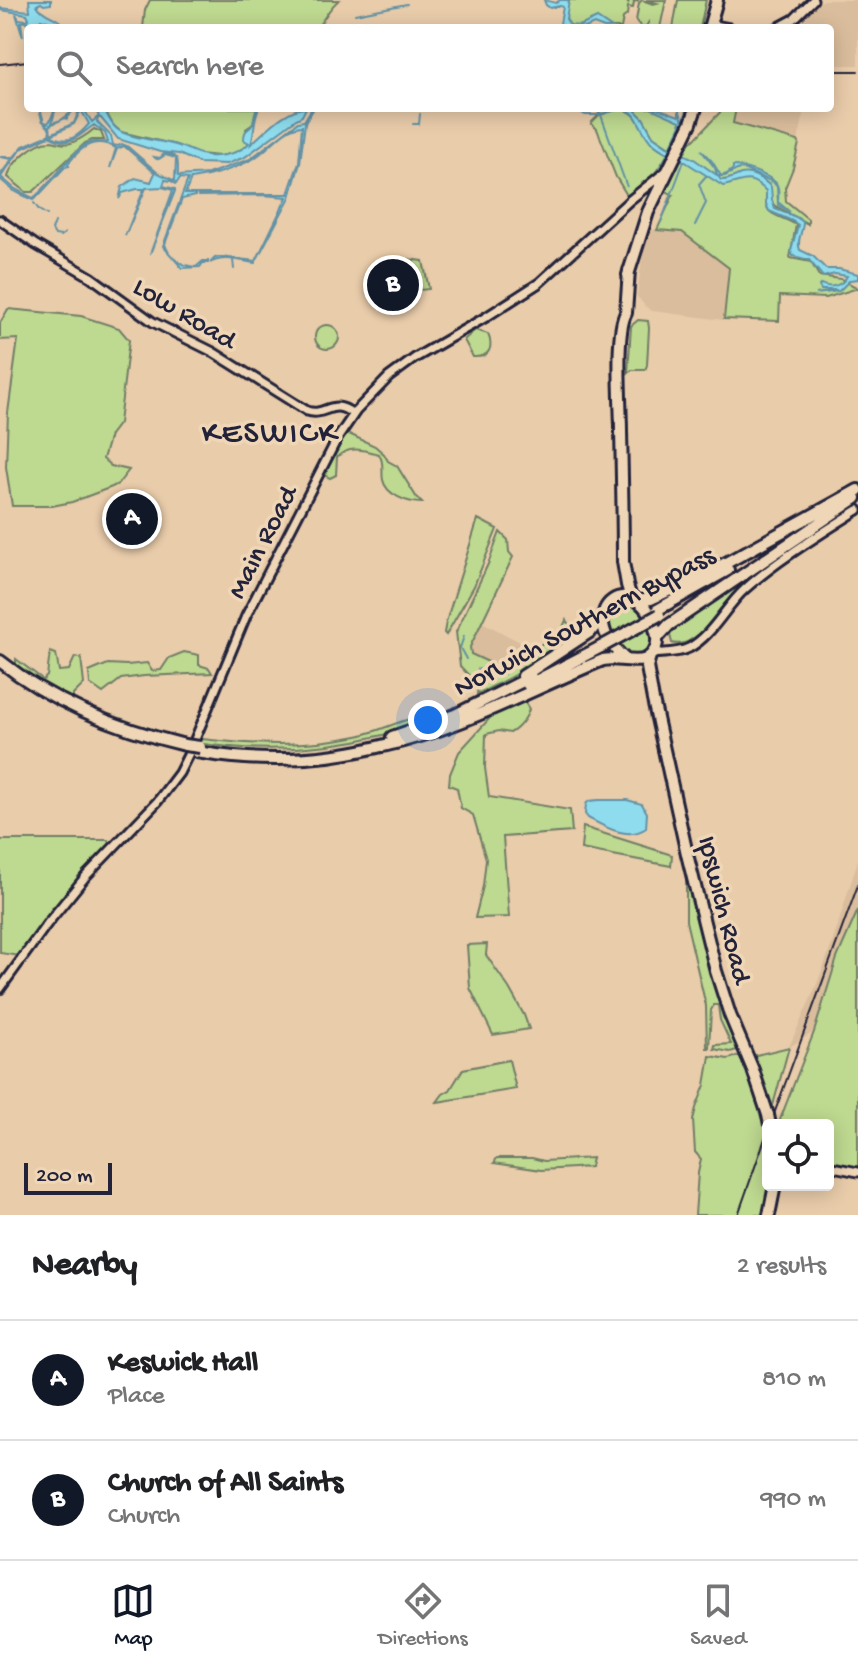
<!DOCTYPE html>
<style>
:root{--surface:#fff;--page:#f6f6f6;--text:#202124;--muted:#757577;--line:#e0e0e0;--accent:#111827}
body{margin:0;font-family:"Gochi Hand",sans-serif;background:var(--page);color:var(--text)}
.controls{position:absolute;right:24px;bottom:24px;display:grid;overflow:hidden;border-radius:8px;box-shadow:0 4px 20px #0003}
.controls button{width:72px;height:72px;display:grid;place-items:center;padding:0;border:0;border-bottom:2px solid var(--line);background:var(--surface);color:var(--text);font:40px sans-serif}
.scale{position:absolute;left:24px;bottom:20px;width:88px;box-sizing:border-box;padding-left:8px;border:4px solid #22223b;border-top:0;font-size:22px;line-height:28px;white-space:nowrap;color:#22223b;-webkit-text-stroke:6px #efd6b6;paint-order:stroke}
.you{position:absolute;left:428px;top:720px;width:28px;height:28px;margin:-20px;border:6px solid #fff;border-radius:50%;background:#1a73e8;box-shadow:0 0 0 12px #1a73e833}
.badge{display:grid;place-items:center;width:52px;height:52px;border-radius:50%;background:var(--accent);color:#fff;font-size:26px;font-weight:700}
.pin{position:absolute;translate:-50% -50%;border:4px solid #fff;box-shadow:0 2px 8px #0006}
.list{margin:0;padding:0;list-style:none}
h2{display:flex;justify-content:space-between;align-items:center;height:104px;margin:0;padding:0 32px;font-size:34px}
h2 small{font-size:26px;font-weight:400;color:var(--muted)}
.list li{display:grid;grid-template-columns:52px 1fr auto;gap:24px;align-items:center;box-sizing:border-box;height:120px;padding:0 32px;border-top:2px solid var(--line)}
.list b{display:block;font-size:30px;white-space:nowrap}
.list p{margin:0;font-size:26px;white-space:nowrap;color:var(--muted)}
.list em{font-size:26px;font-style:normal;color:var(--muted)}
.icon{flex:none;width:44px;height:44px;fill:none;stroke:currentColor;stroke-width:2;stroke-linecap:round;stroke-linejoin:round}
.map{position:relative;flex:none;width:858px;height:1215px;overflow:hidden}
.search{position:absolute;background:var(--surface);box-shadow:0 4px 20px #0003;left:24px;right:24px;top:24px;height:88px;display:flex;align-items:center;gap:20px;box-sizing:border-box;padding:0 28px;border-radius:8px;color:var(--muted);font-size:30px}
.sheet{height:344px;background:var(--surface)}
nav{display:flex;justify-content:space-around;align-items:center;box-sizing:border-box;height:112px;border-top:2px solid var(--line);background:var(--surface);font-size:22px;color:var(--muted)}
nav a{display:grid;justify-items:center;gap:4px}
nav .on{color:var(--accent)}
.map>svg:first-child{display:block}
</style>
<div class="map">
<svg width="858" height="1215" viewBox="0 0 858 1215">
<rect width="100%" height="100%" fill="#e9ccaa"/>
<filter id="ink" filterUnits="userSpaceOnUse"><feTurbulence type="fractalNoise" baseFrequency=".0125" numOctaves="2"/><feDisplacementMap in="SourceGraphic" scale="16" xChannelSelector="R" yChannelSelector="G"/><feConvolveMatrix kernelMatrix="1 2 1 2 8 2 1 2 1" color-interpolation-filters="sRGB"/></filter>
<g filter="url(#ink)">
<path fill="#dabd9c" d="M824,0H858V65H830V28H791L817,3Z
M736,108H803V118L798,141L732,123Z
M646,229L682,232L729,268L723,320L652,311L645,306L637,296Z
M482,622L518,641L535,648L504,667L499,668L471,654L470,652V647Z
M858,860V910L837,958L814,1032L789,1047L815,989L832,944Z"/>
<path fill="#bed990" stroke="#707e66" stroke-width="2" d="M150,0H339C328,8 325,20 316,28H143L145,10Z
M569,0H627L628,4L629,0H639L634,2L633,8L628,7L627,15L623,18L621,28H612L596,19C589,22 570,33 566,20C564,14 569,6 569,0Z
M642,0L653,4L657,3L646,0H666L660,28H648V23L645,28L641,27L636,21L639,3Z
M678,0H706L700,28H673Z
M104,108H257L253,124L246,129L249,142L248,146L234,153L220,156L198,154L176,145L121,132L113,125Z
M632,108H651L679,119L681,124L687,121L674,150L653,136L643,118Z
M724,108H736L733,123L798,141L799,143L793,168L785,188L786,201L808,219V224L775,206L766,197C764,218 782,215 796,225L790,258L811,262L819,276L841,279L858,288L826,298L780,296L779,321L724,319L729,268L682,232L657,230L673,195L663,189L684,145L694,140Z
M619,109C639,110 640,128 651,141C655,146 662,150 668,153C658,173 645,184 628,197L616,177L597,129L591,123L599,115Z
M94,129L101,132L104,140H92L85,143L33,192H26L8,177C11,162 35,141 51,141C59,142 63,145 71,143C79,140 87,135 94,129Z
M388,257L423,261L429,289L394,293L389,287Z
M8,309L81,316L119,328L129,340L119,423L110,435L103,459L111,466L129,470L118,484L112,487L72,502L52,506H12L6,467L8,413L18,339L0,340V323Z
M638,320L648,321L649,328L647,365L645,370H632L628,373L631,326Z
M315 337a12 12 0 1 1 24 0a12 12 0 1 1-24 0Z
M475,330L488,334C494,348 489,358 473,357L464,340Z
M349,434L375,446L384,454L388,461L397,466L417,498L422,503C408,503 386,495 383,480C381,470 385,464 379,454C363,450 350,445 337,457L336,475L330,478L323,474L343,435Z
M858,502V507L750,581L711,627L707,628C696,636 686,647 672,643L670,635L678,624Z
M478,519L497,529L474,586L446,635L444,633L446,622Z
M500,532L508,540L509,552L513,557L470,647L471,654L499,667H504L561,632L566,620L571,627L579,633C547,656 513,678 477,694L478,686L484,683L486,680L480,676L475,682L460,666L456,632L488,564Z
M624,600C647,610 650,621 653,646L646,655L628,658L606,626L607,610Z
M50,652L56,654L59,671L69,670L75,657L81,658L84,684L73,695V701L42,682L41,683L16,666V659L41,678L42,681L47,676Z
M184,652L199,655V665L209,668L212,673L144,676L121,679L103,693L90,684L89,672L108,664L127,665L147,663L152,671L161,670L169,658Z
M516,700L520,703L524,701L529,709C527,718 518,729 510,733L499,731L486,734L485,768L489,797L570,810L572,832L503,837L509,917L475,918L483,886L486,859L473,815L461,808L457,788L449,785L450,774L459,752L498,709Z
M429,715L430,718C416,727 399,731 383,735C321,750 260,753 197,743L202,739C254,745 306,747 357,736C382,731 405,717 429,715Z
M583,827L672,855L671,866L581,849Z
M0,840H108L111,843L87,869L57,908H52L50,911L51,915L20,956L0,953Z
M691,878L738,1041L737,1050L730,1052L714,1049L715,1045L731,1044L720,1020L718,1005H714L711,1010L709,1048H707L706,1006L686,921V879Z
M858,910V1169L828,1162V1125H778L814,1032L837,958Z
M487,944L486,955L509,988L524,1015L529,1029L493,1035L470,988L467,945Z
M789,1047L772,1109L752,1056Z
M742,1055L758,1097L768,1135V1185H773L766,1215H695L698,1173L701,1159L695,1152L693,1120L696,1108L705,1085L710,1056L728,1059Z
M509,1060L516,1089L437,1102L443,1094L450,1090L463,1069Z
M497,1158H532L544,1161L592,1158L590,1167L541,1170L494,1163Z"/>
<path fill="#8edced" stroke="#6392a6" stroke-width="2" fill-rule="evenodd" d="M29,0H51V4L44,5L41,3L37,5C44,17 56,15 63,25L62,28H57L53,23L41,19L36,24L39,28H36C32,23 27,21 21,22L23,37L16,14L19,19L27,20L29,18L27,14L0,10V8L30,11Z
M544,0L556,3L560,0H569L566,19L570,25L580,26L597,18L612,28H604L594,24L585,28H563L560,24L563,7L560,6L550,8L546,5Z
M39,108H40L44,122L48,123C53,119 51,110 59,108L55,111L52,123L61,120L73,111L67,117V119L65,118L50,125L51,134L74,123L80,108H83L92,122L99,116L94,108H104C107,115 111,124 117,129C129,139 163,140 179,146C189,149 198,155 209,156C223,157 240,153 249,143L244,140C244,126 250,132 253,123C254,119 254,113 257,108H259C253,119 255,133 251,144C266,131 286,108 306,108L302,116L296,119L245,157L227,164L199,163L179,154L160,152L118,139L101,118H98L97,122L111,136L113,145L118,146L122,144L127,146L158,173L175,181L176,158L165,155C161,157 158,162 154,157L160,158L164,154C182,155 177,162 178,176L208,174L250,159L298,122L304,121L312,108H314L305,123L300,163L290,197L255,263C241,261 223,255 210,263L215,258L220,257L256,261L287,197L262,195L198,196L197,194H288L299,162L302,126C282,127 268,152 251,160C232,170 211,176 191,179L185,194H195V196L182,199L165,244C169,258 181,266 196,267L203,261H208V263H203L200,267L182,268L163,246L188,179L180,178L176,184L171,181L165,180L163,186L175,189V191L150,254L173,190L162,187L146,188L125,236L144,189H137L122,193L119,199L122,187L135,178L151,182L155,173L124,146L117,149L110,168L116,148C94,136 81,147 68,164L69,166L65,167L40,194L33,200L14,191L0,179V175L12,159L0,157H14L23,146L49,135L50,129L42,120ZM81,110L89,124C78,137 67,145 51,135L74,124ZM94,125L105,133L108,142C103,143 94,141 89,143C74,148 49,187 33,198L15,189L1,177L21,149L49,136C72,148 76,137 94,125Z
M598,108L601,114L619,108H633L643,118L653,136L670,148L681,125L680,121L651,108H657L679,116V108L683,122L671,148L694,159L717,175L715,168L701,150L712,161L721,176L727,174L733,169V166C742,166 769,175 776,183C780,188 778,196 778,202L790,212L778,205L777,187L773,182L741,168L725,176H718L721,180C730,180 733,177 741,174C751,171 765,180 771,187L772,200L775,209L796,217L803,222C803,232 796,240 800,250L813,256L826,269H839L858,274V279L850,280L839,291L816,294L837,290H821L819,286L821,284C830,289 842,286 847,276L835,274L823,277L809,260L793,256L791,251L798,225L792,221L769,211L766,204V191C749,173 743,182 723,186L684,161L669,153L661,169L645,184L660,169L668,153C662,150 656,146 651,142C632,120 641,100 601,115L627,187L601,115H599Z
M598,800H627L642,804L647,813L646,828C628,841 605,827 588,818L585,814L586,804L589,801Z"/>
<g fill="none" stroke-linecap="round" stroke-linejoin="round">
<path stroke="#6392a6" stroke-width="2" d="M355,14L407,4
M574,108L585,115H599
M683,121L688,108
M413,124H419L420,114
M626,198L643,185
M34,203L39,210L47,215
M55,222L52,230L55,235L61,236L65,233
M661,222L684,161
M695,225L706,203L699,184L706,176
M233,260L234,269
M294,514L322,456
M464,636L460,648L466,659
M478,669L496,674H504
M217,674L233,633L242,616"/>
<defs>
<path id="secondary" d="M715,25L730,28
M777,28L794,19L813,0
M0,220L36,245L91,277L153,322L213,352L307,411C327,417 331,397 353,414
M652,654C665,652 677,654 689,648C713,635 725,607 745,589C776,561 822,533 858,510
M0,989L47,924L86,876L157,802L179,773L191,749L246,616L337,439L356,411L389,377L415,358L486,317L539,283L630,200L665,172
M828,1166L858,1172"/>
<path id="highway" d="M709,28L717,0
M629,270L626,313C615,332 621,406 621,431C622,475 623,518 623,562L627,585L631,598
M628,275L648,212L691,123L696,108
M638,601L651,599L717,568L858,490
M657,610L728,570
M658,637L669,625L856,498
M650,656L647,667L653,700L687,854L716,971L730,1015L753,1070L768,1115
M0,661C54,704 118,729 185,745
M523,676L591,631L602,618
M528,685L601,647
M392,737L455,715L531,677
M383,746C460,729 530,690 603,660C617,657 636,664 646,659C656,653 659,643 656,632C639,563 567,608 625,659
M197,752C260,763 327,761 389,744
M769,1215L775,1185"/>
</defs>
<use href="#secondary" stroke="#22223b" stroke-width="13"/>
<use href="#highway" stroke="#22223b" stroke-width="16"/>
<use href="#secondary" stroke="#efd6b6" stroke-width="7"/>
<use href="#highway" stroke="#efd6b6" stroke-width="10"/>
<path stroke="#22223b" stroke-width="2" d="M0,64L28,61
M830,71H858
M770,1125L858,885
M738,1215L768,1130"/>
<defs>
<path id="highway-bridge" d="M601,647L659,615
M185,745L200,747
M768,1115L770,1125"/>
</defs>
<use href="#highway-bridge" stroke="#22223b" stroke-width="16" stroke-linecap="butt"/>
<use href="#highway-bridge" stroke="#efd6b6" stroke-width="10"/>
</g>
</g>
<g text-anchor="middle" stroke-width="7" stroke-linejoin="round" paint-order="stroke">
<g font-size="28" fill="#22223b" stroke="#efd6b6">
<text transform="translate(186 311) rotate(31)" y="10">Low Road</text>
<text transform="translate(260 541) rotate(-63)" y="10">Main Road</text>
<text transform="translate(583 619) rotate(-28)" y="10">Norwich Southern Bypass</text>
<text transform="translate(727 909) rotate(76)" y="10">Ipswich Road</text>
</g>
<g font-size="32" letter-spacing="2" fill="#22223b" stroke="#efd6b6">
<text x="270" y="441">KESWICK</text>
</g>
</g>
</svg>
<div class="controls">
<button><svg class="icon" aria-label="locate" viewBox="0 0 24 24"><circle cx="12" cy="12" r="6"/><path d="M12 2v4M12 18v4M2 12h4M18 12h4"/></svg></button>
</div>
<div class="scale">200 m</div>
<div class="you"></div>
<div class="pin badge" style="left:132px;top:519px">A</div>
<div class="pin badge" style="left:393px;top:285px">B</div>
<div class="search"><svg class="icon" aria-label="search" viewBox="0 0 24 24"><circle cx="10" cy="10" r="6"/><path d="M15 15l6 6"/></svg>Search here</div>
</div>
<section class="sheet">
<h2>Nearby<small>2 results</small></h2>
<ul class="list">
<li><span class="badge">A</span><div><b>Keswick Hall</b><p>Place</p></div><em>810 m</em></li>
<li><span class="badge">B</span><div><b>Church of All Saints</b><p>Church</p></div><em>990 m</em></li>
</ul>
</section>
<nav>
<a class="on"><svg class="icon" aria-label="map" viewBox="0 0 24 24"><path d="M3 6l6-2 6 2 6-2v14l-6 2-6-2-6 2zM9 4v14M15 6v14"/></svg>Map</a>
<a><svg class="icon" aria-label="directions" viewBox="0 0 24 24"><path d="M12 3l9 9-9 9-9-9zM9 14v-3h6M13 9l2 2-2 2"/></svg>Directions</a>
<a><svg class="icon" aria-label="saved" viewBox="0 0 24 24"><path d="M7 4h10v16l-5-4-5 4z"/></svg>Saved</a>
</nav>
